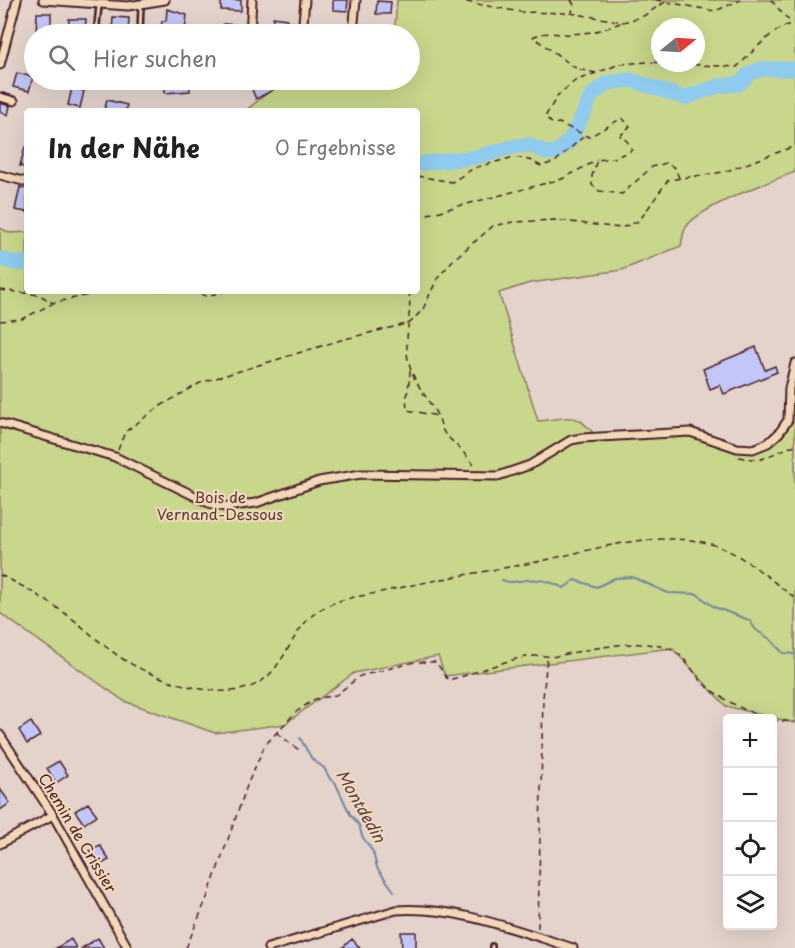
<!DOCTYPE html>
<html lang="de">
<meta charset="utf-8">
<style>
:root{--surface:#fff;--page:#f6f6f6;--text:#202124;--muted:#757577;--line:#e0e0e0}
body{margin:0;font-family:"Playpen Sans",sans-serif;background:var(--page);color:var(--text)}
.controls{position:absolute;right:18px;bottom:18px;display:grid;overflow:hidden;border-radius:6px;box-shadow:0 6px 24px #0002}
.controls button{width:54px;height:54px;display:grid;place-items:center;padding:0;border:0;border-bottom:2px solid var(--line);background:var(--surface);color:var(--text);font:30px sans-serif}
.compass{position:absolute;left:651px;top:18px;width:54px;height:54px;border-radius:50%;background:var(--surface);box-shadow:0 6px 24px #0002;rotate:72deg}
.list{margin:0;padding:0;list-style:none}
h2{display:flex;justify-content:space-between;align-items:center;height:78px;margin:0;padding:0 24px;font-size:26px}
h2 small{font-size:20px;font-weight:400;color:var(--muted)}
.icon{flex:none;width:33px;height:33px;fill:none;stroke:currentColor;stroke-width:2;stroke-linecap:round;stroke-linejoin:round}
.map{position:relative;flex:none;width:795px;height:948px;overflow:hidden}
.search{position:absolute;background:var(--surface);box-shadow:0 6px 24px #0002;left:24px;top:24px;width:396px;height:66px;display:flex;align-items:center;gap:15px;box-sizing:border-box;padding:0 21px;border-radius:33px;color:var(--muted);font-size:22px}
.panel{position:absolute;background:var(--surface);box-shadow:0 6px 24px #0002;left:24px;top:108px;width:396px;height:186px;border-radius:6px}
.map>svg:first-child{display:block}
</style>
<div class="map">
<svg width="795" height="948" viewBox="0 0 795 948">
<rect width="100%" height="100%" fill="#e3d3cb"/>
<filter id="ink" filterUnits="userSpaceOnUse"><feTurbulence type="fractalNoise" baseFrequency=".0167" numOctaves="2"/><feDisplacementMap in="SourceGraphic" scale="12" xChannelSelector="R" yChannelSelector="G"/><feConvolveMatrix kernelMatrix="1 2 1 2 8 2 1 2 1" color-interpolation-filters="sRGB"/></filter>
<g filter="url(#ink)">
<path fill="#c8d78b" stroke="#897b5b" stroke-width="1.5" fill-rule="evenodd" d="M397,0H795V172C771,181 699,207 686,227C683,232 682,240 681,246L622,270L530,283L499,293L538,421C573,418 576,410 598,439L689,435L737,451L754,452L769,446L782,436L790,420L795,376V723L726,706L672,648L445,676L438,656L354,673L285,724L215,733L124,701L0,613V228L10,233L27,232V291H417V111H245L284,80H410V34H339L351,25L395,26ZM660,27H696V63H660Z"/>
<g fill="none" stroke-linecap="round" stroke-linejoin="round">
<path stroke="#7386a1" stroke-width="2" d="M502,580C511,584 517,581 526,580C540,578 552,582 564,588L575,580L597,587L615,578L632,577L668,593L697,594L714,607L749,620L756,630L770,639L783,653L795,654
M300,738L312,759L324,768L330,779L335,782L350,814L359,825L362,836L373,852L377,868L394,891"/>
<path stroke="#8fcaef" stroke-width="15" d="M417,164L476,157L517,146L529,145L547,153L556,152L570,141L592,95L607,83L631,80L685,98L718,86L739,84L749,74L761,69H795
M0,259L19,264L27,262"/>
</g>
<path fill="#c2c6f8" stroke="#4a1f2b" stroke-width="1.5" d="M221,0H241V11L221,10Z
M333,0H348L347,11L333,10Z
M377,1L391,2L390,14H376Z
M167,9L187,15L185,30L161,29L162,21H166Z
M37,13H51V34L36,33Z
M113,17L129,18L128,34H112Z
M273,17L287,19L286,32L272,31Z
M69,19H86L85,34H77V30H68Z
M223,24L239,25L238,34H222Z
M322,24L337,25V34H322Z
M17,73L33,77L29,91L13,87Z
M164,80H189L190,91L165,93Z
M268,80L273,90L256,99L251,87Z
M72,88L84,91L80,108L68,105Z
M107,100L127,105L125,111H104Z
M0,103L10,106L8,115L0,112Z
M25,147H27V168L20,166Z
M20,187L27,189V212L15,210Z
M756,347L765,370L775,366L777,372L724,394L720,385L710,389L703,369Z
M31,722L40,736L27,744L19,730Z
M59,761L68,775L56,783L47,768Z
M0,789L10,803L0,810Z
M88,803L97,815L84,824L75,811Z
M100,845L109,860L98,866L89,851Z
M401,932H416V948H402Z
M98,938L104,948H82Z
M71,939L76,948H56Z
M352,939L360,948H342Z"/>
<g fill="none" stroke-linecap="round" stroke-linejoin="round">
<defs>
<path id="lane" d="M96,34L99,6
M140,34L141,5
M92,84V80
M492,948V946"/>
<path id="street" d="M43,0L128,6L165,0
M354,22L356,0
M250,34L252,0
M302,34L305,0
M0,65L17,0
M0,97L14,101
M0,175L27,182
M0,423L115,457L209,503L224,507L256,503L319,481L361,474L498,476L530,465L571,440L582,438L690,432L737,448L753,449L768,443L779,433L788,420L789,388L795,363
M0,735L53,815L128,948
M0,844L53,815
M268,948L396,910C457,906 515,930 573,948"/>
</defs>
<use href="#lane" stroke="#4a1f2b" stroke-width="8"/>
<use href="#street" stroke="#4a1f2b" stroke-width="11"/>
<path stroke="#4a1f2b" stroke-width="1.5" stroke-dasharray="6 4.5" stroke-linecap="butt" d="M456,0L520,12L570,13L623,22L642,17L668,0
M571,0L574,5L572,12
M656,0L715,11L741,0
M771,0L791,23
M596,73L577,69L533,37C545,30 557,35 571,34C590,33 605,30 622,22
M417,176L452,182L474,168L514,157L529,160L541,166L555,162L584,136
M679,178L675,168L666,163L652,167L622,194L599,191L592,185V176L597,160L614,158L632,150L627,141L620,136L630,126L622,118L589,137L559,123L553,124L545,117L558,95L575,81L620,64L648,62L737,67C754,51 772,28 795,23
M417,217L562,179L597,160
M0,290L40,295L53,303L106,291
M191,291L206,296L228,291
M409,291C412,315 404,336 408,360C413,383 428,397 438,417C441,422 441,429 445,434C456,445 467,455 476,468
M0,321L22,319L52,304
M410,370C410,385 405,395 407,410L438,416
M118,450L125,432L159,407L200,383L341,340L410,323L423,309L437,279L453,260L493,226L513,222L554,220L621,228L639,221L668,180L724,172L795,146
M739,457L759,460L795,445
M0,575C24,586 48,601 70,617C88,631 104,647 123,659C148,675 188,689 217,691C292,696 279,626 329,605C344,598 361,596 377,593C423,582 469,574 515,566C576,556 640,530 703,542C740,550 765,576 795,598
M772,720L795,722
M277,733L299,750
M538,928L543,698L547,657
M186,948L209,893L248,783L265,745L296,712L315,699L336,695L360,676L415,662H436L448,680C478,674 523,650 551,657C586,651 646,633 677,653C688,661 695,675 704,684C722,700 743,709 764,718"/>
<use href="#lane" stroke="#f1d8b8" stroke-width="3"/>
<use href="#street" stroke="#f1d8b8" stroke-width="7"/>
</g>
</g>
<g text-anchor="middle" stroke-width="4.5" stroke-linejoin="round" paint-order="stroke">
<g font-size="15" fill="#5d3b39" stroke="#f1d8b8">
<text x="220" y="503">Bois de<tspan x="220" dy="17">Vernand-Dessous</tspan></text>
</g>
<g font-size="15" fill="#4a1f2b" stroke="#f1d8b8">
<text transform="translate(77 833) rotate(59)" y="5">Chemin de Crissier</text>
</g>
<g font-size="16" font-style="italic" fill="#584152" stroke="#f1d8b8">
<text transform="translate(361 806) rotate(60)" y="6">Montdedin</text>
</g>
</g>
</svg>
<div class="controls">
<button>+</button>
<button>−</button>
<button><svg class="icon" aria-label="locate" viewBox="0 0 24 24"><circle cx="12" cy="12" r="6"/><path d="M12 2v4M12 18v4M2 12h4M18 12h4"/></svg></button>
<button><svg class="icon" aria-label="layers" viewBox="0 0 24 24"><path d="M12 4l9 5-9 5-9-5zM3 14l9 5 9-5"/></svg></button>
</div>
<svg class="compass" viewBox="-18 -18 36 36"><path d="M0-13l5 13h-10z" fill="#e53935"/><path d="M0 13l5-13h-10z" fill="#757577"/></svg>
<div class="search"><svg class="icon" aria-label="search" viewBox="0 0 24 24"><circle cx="10" cy="10" r="6"/><path d="M15 15l6 6"/></svg>Hier suchen</div>
<section class="panel">
<h2>In der Nähe<small>0 Ergebnisse</small></h2>
<ul class="list">
</ul>
</section>
</div>
